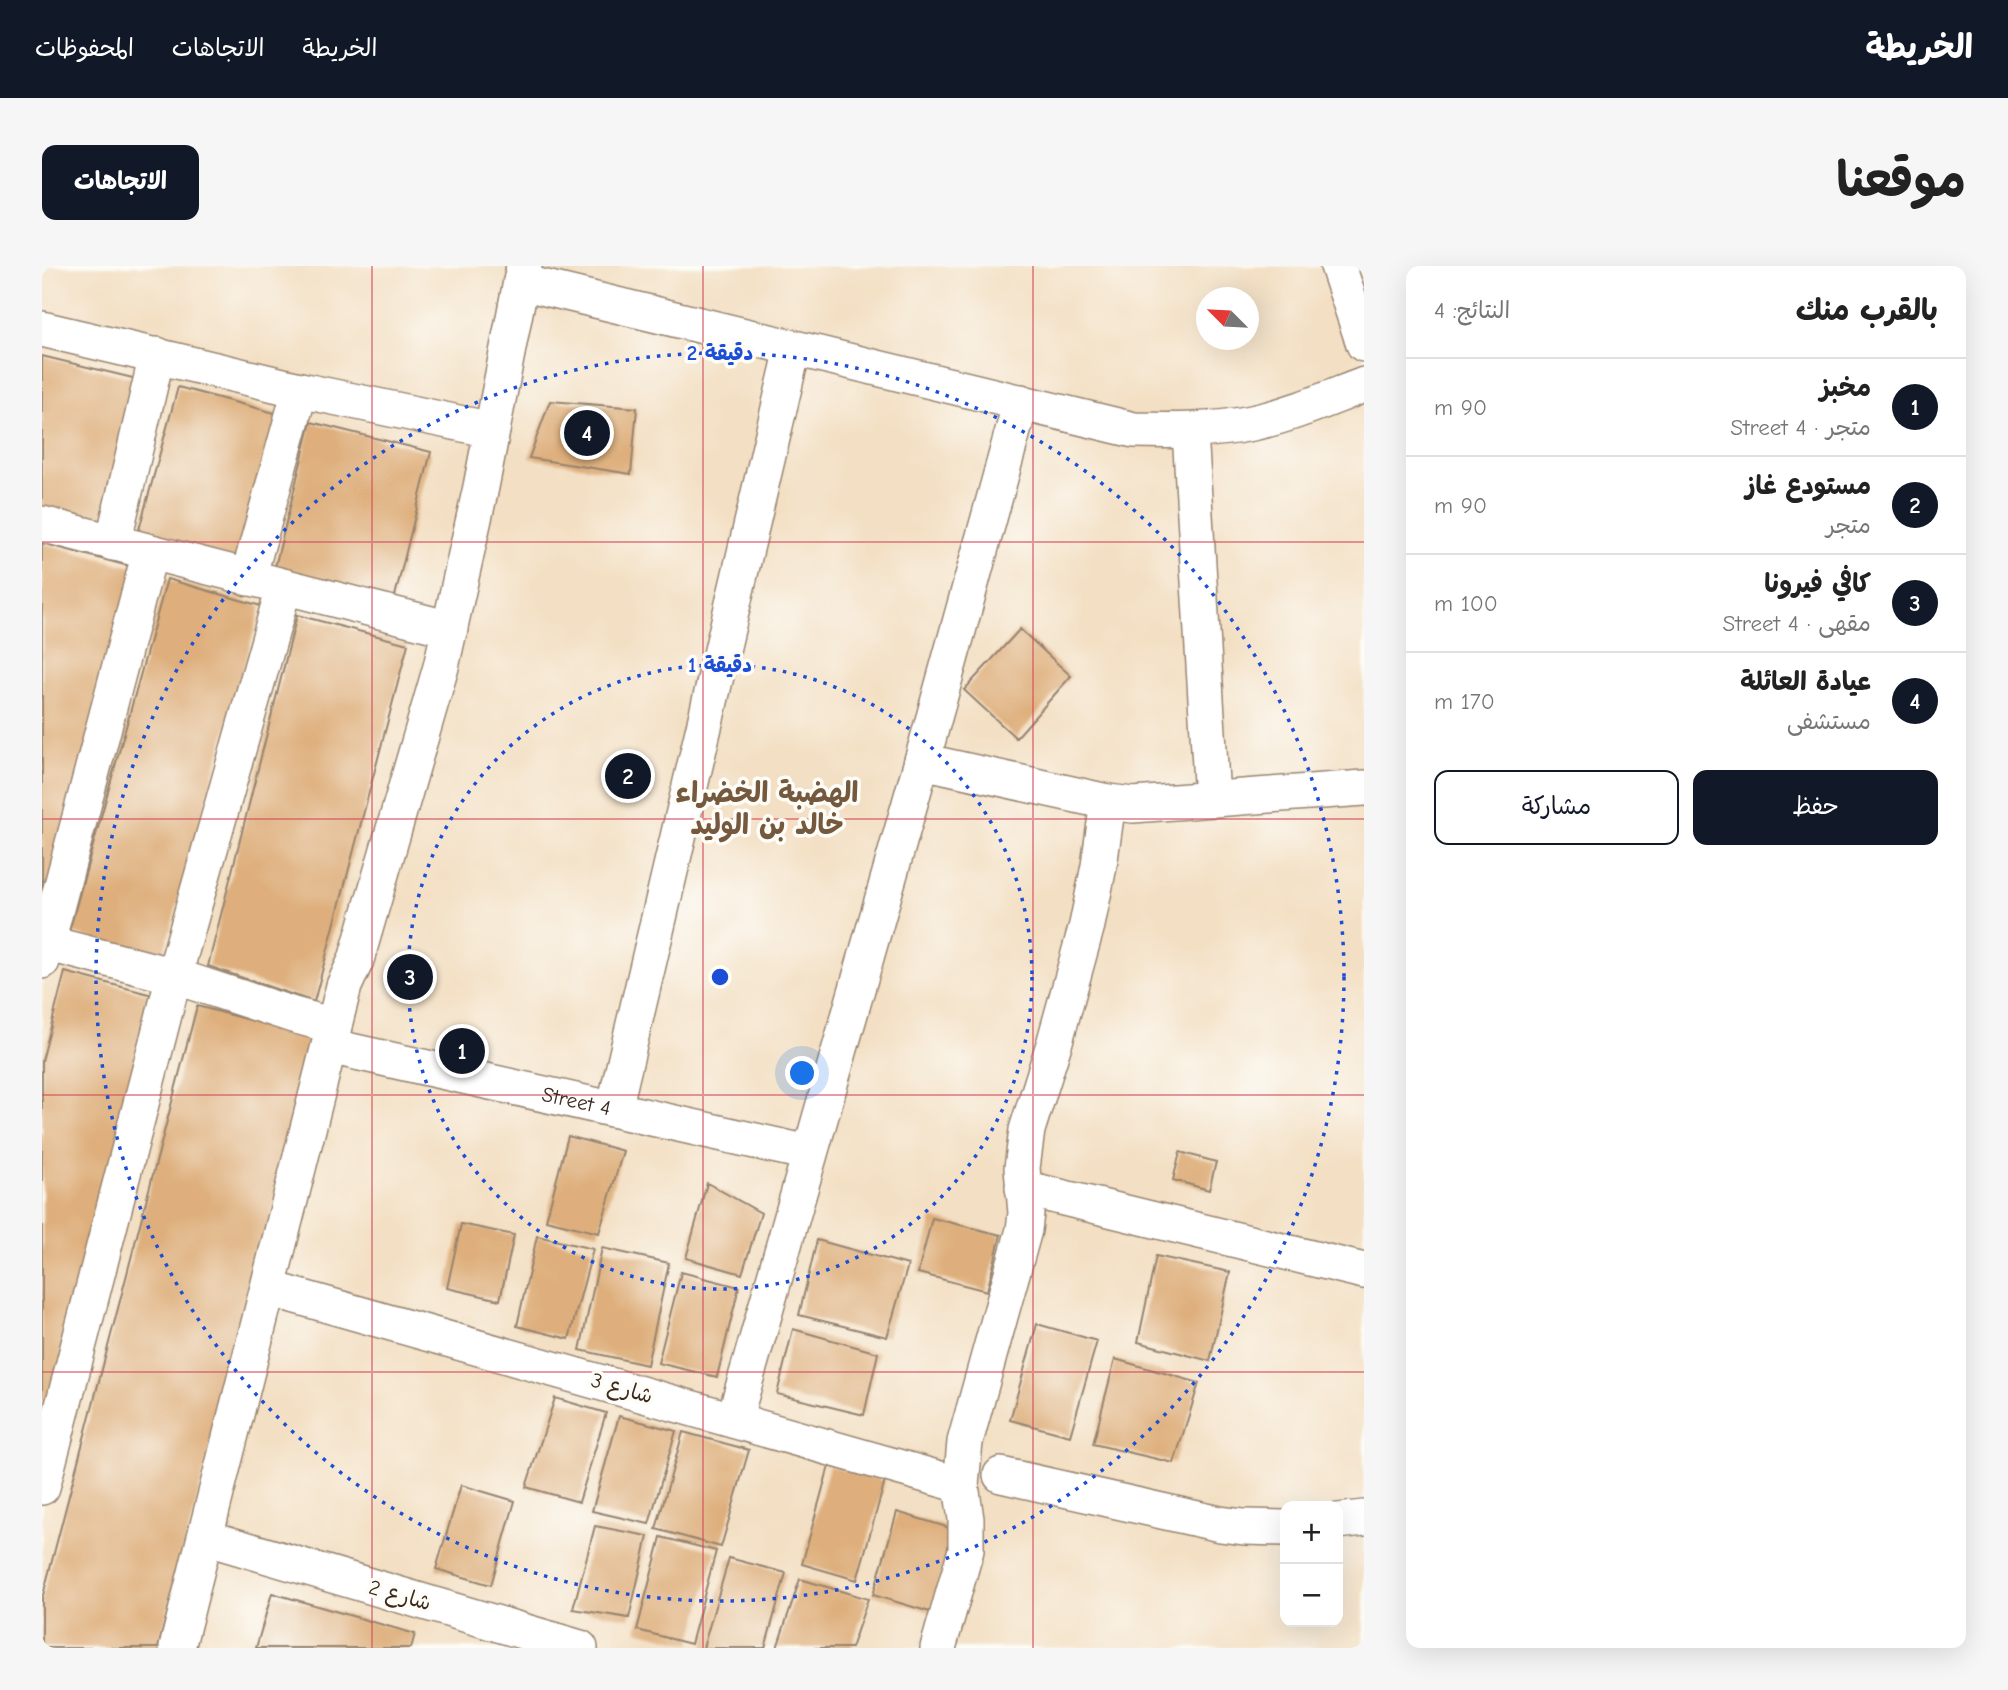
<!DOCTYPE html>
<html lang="ar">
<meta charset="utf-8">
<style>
:root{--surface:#fff;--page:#f6f6f6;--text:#222;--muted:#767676;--line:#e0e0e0;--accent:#111827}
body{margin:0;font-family:"Comic Neue","Playpen Sans Arabic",sans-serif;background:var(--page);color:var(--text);direction:rtl}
.controls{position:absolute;right:21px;bottom:21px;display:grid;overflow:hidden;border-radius:14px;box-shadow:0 7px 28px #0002}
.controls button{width:63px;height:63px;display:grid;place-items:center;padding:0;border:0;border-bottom:2px solid var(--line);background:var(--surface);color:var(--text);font:35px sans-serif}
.compass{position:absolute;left:1154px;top:21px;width:63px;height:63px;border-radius:50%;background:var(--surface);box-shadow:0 7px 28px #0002;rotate:294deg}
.you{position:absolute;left:761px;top:808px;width:24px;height:24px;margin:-18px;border:5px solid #fff;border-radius:50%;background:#1a73e8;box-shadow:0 0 0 10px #1a73e833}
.badge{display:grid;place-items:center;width:46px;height:46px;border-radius:50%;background:var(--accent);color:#fff;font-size:23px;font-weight:700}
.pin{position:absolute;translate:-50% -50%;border:4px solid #fff;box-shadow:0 2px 7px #0006}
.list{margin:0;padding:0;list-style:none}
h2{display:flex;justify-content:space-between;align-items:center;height:91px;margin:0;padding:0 28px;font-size:30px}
h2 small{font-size:23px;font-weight:400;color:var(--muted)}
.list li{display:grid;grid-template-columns:46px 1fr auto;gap:21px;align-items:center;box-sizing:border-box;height:98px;padding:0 28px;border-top:2px solid var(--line)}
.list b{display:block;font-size:26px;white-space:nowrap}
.list p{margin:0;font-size:23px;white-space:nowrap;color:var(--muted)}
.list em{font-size:23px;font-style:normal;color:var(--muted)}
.actions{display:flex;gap:14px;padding:21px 28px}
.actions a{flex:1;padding:16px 0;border:2px solid var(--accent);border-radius:14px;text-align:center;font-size:24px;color:var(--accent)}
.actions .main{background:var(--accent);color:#fff}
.map{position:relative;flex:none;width:1322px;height:1382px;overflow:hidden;direction:ltr;border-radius:14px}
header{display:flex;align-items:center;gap:42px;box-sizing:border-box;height:98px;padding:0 35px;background:var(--accent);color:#fff}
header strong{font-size:33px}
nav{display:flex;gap:38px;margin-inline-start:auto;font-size:24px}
.intro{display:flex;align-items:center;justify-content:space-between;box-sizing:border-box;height:168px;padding:0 42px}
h1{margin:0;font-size:49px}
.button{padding:18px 32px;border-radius:14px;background:var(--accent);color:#fff;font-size:24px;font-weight:700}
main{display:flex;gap:42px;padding:0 42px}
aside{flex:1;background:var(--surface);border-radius:14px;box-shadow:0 7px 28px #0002}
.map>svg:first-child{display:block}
</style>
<header>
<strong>الخريطة</strong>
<nav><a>الخريطة</a><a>الاتجاهات</a><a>المحفوظات</a></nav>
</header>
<div class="intro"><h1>موقعنا</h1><a class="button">الاتجاهات</a></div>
<main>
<aside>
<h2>بالقرب منك<small>النتائج: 4</small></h2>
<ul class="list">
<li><span class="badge">1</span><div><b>مخبز</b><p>متجر · Street 4</p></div><em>90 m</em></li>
<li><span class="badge">2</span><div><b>مستودع غاز</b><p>متجر</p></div><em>90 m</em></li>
<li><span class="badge">3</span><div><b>كافي فيرونا</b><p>مقهى · Street 4</p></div><em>100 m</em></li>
<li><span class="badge">4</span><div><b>عيادة العائلة</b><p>مستشفى</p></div><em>170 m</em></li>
</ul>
<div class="actions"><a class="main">حفظ</a><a>مشاركة</a></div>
</aside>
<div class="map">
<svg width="1322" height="1382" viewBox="0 0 1322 1382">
<rect width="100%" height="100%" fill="#fdfcf7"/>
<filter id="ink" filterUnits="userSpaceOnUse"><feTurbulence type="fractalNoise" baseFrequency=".0143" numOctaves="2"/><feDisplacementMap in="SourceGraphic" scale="14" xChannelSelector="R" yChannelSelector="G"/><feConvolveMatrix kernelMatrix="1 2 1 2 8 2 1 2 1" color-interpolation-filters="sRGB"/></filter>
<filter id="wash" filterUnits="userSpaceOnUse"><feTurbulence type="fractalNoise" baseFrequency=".00686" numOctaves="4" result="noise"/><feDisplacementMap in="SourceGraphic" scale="28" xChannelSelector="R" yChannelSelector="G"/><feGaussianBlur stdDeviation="1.57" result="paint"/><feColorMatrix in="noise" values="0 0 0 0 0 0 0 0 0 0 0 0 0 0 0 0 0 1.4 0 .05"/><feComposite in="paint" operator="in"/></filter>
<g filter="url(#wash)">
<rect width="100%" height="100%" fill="#f3dfc3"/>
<g id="blocks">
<path fill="#deaf7c" d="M0,90L99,114L64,264L0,245Z
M136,121L240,149L196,298L95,271Z
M508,135L595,142L589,208L487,192Z
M269,156L389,186L351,338L231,309Z
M0,277L98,303L0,646Z
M125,313L219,340L120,693L27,666Z
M255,349L366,378L272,736L166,700Z
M978,363L1029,410L974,472L922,424Z
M23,706L122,732L0,1187V795Z
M155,740L276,772L116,1382H0V1333Z
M526,870L581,885L557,967L504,954Z
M1138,886L1174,896L1167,924L1131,914Z
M665,917L719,947L700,1008L644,992Z
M890,952L959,969L945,1025L876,1007Z
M419,958L472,969L458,1034L405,1022Z
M495,970L551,983L527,1073L475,1060Z
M775,974L866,999L845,1071L757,1049Z
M560,982L627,997L605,1099L538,1084Z
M1114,990L1188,1006L1168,1095L1096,1076Z
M639,1006L697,1021L675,1111L616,1097Z
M995,1058L1055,1075L1028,1170L968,1154Z
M751,1063L836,1087L822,1149L735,1128Z
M1073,1093L1157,1117L1132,1197L1051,1178Z
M513,1132L564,1147L537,1236L484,1221Z
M577,1150L634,1165L607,1258L550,1245Z
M641,1166L707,1184L679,1281L614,1263Z
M787,1200L843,1215L815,1314L760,1298Z
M419,1219L473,1235L449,1319L394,1303Z
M855,1246L905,1261L910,1274L888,1346L831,1329Z
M553,1260L606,1270L587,1352L531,1343Z
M619,1271L674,1285L649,1378L595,1364Z
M687,1292L744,1307L723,1382H661Z
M758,1313L826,1333L809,1382H735Z
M230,1327L373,1368L369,1382H214Z"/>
</g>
</g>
<g filter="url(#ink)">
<use href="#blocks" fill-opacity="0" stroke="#978470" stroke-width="2"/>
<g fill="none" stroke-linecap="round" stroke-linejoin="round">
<defs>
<g id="minor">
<path d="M1296,0L1322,78"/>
<path d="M479,16L1092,164C1132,165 1171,165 1210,157C1249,149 1285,133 1322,119"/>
<path d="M0,63L258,124L450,164"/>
<path d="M1148,165L1170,533"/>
<path d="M0,258L408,363"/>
<path d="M71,277L115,89"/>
<path d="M206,312L258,124"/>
<path d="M880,495L1066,536L1091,539L1322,522"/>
<path d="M0,676L132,710L251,749L292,760"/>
<path d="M0,695L108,286"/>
<path id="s1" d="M300,783L767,887"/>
<path d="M572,843L751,83"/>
<path d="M981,922L1322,1005"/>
<path d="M240,1026L919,1219"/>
<path d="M692,1154L880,495L979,136"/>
<path d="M959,1209L1178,1258L1202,1261L1243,1262"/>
<path d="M0,1221L132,710L242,321"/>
<path d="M1296,1255L1322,1252"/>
<path d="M179,1276L538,1382"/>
<path d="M135,1382L302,720L314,694L399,401L439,221L482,0"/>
<path d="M896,1382L924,1284V1253L919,1219L923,1176L982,964L984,947L980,902L985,864L1013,775L1045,659L1057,600L1066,536"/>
</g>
</defs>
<use href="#minor" stroke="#978470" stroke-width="38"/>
<use href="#minor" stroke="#fff" stroke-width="35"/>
</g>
</g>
<path fill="none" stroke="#d1495b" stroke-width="2" stroke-opacity="0.55" d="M330,0V1382M661,0V1382M991,0V1382M0,276H1322M0,553H1322M0,829H1322M0,1106H1322"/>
<g fill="none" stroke="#1d4ed8" stroke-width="3.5" stroke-dasharray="3.5 7">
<circle cx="678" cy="711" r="312"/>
<circle cx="678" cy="711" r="624"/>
</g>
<g text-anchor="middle" stroke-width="7" stroke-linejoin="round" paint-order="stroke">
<g font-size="21" fill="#3b2a1e" stroke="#fdfcf7">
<text dy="7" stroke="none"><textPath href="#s1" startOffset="240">Street 4</textPath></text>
<text transform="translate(580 1122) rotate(16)" y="7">شارع 3</text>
<text transform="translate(358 1329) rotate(16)" y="7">شارع 2</text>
</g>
<g font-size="28" font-weight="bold" fill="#74593f" stroke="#fdfcf7">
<text x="725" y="536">الهضبة الخضراء<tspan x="725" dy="32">خالد بن الوليد</tspan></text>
</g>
</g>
<circle cx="678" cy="711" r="10" fill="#1d4ed8" stroke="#fdfcf7" stroke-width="3.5"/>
<g font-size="21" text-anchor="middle" font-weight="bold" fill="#1d4ed8" stroke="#fdfcf7" stroke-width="7" stroke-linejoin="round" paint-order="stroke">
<text x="678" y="94">2 دقيقة</text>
<text x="678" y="406">1 دقيقة</text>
</g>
</svg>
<div class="controls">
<button>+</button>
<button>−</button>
</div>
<svg class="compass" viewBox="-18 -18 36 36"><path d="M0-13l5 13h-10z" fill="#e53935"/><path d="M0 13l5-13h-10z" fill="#767676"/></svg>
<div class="you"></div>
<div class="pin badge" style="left:420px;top:785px">1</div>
<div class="pin badge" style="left:586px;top:510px">2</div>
<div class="pin badge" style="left:368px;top:711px">3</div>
<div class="pin badge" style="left:545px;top:167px">4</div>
</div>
</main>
